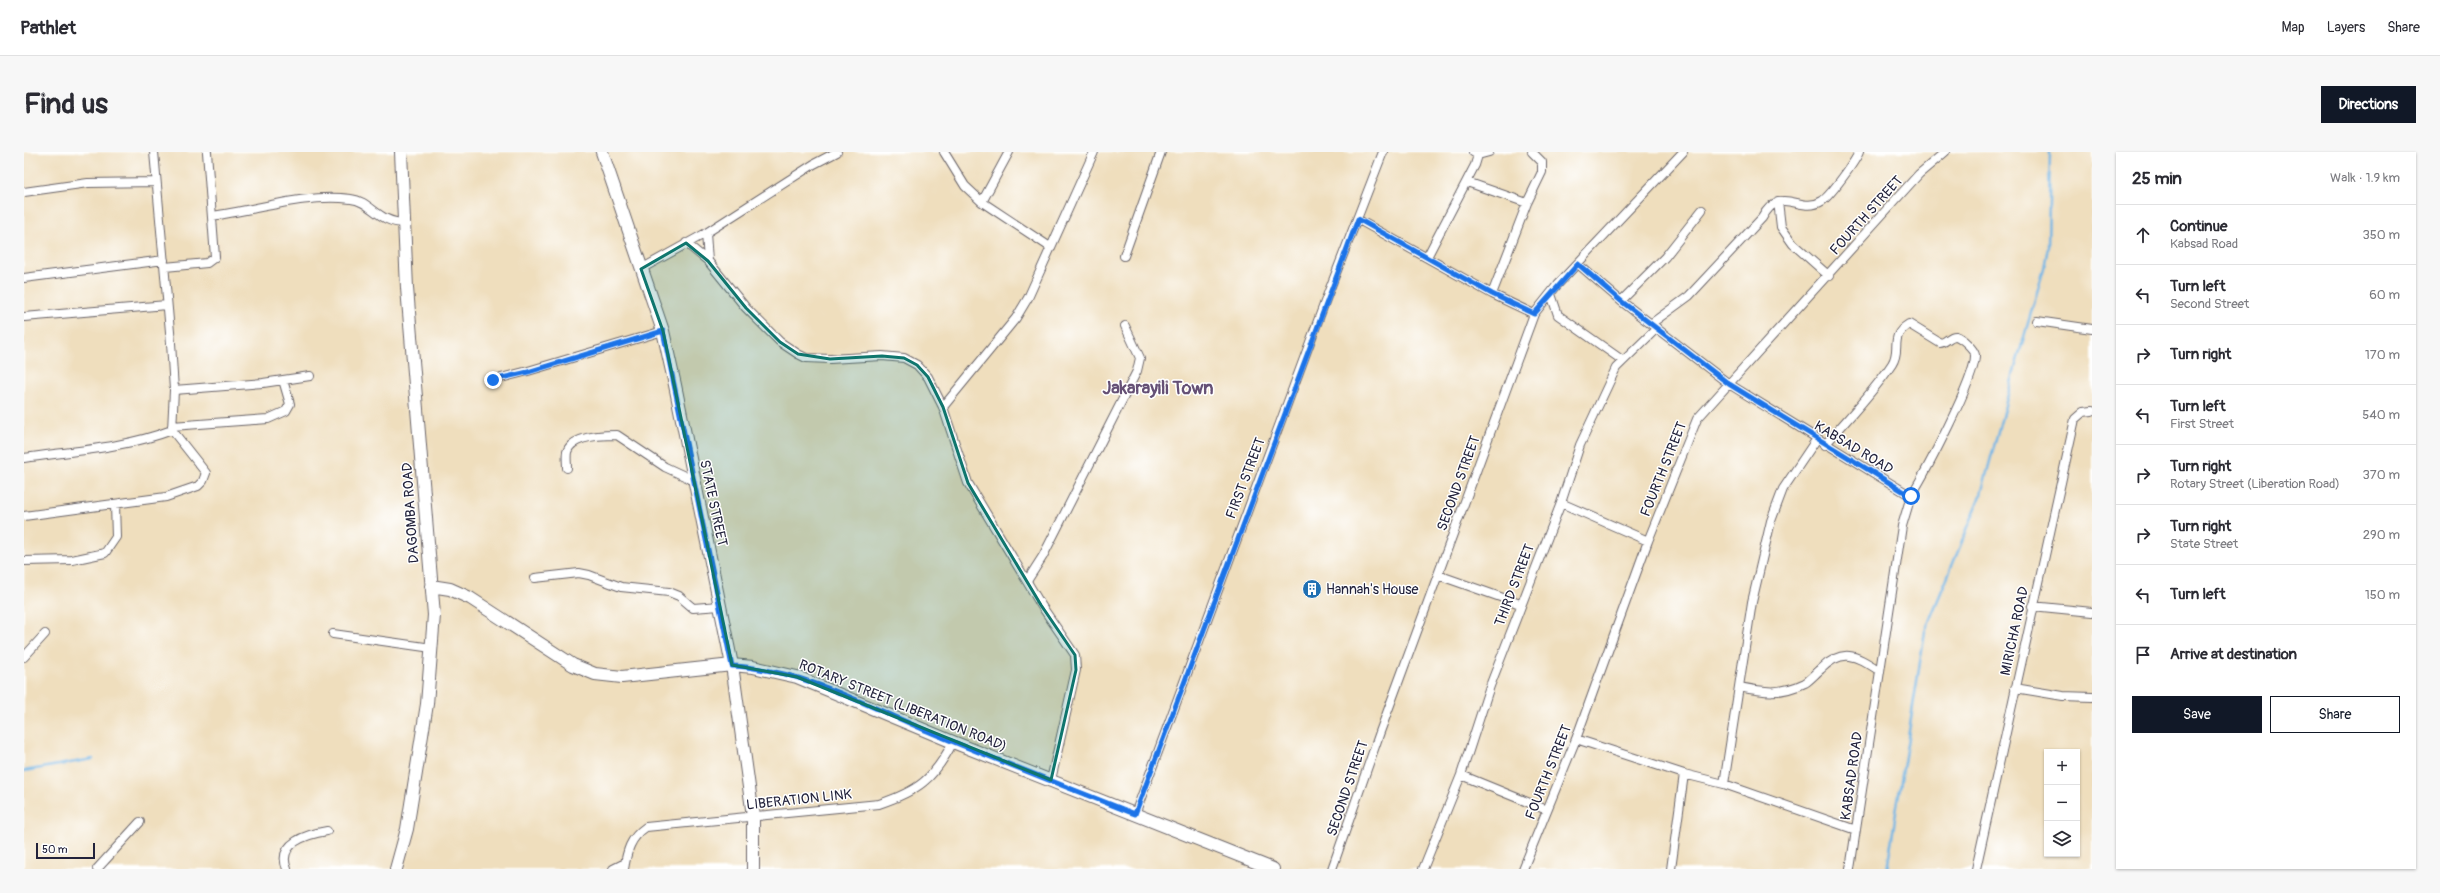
<!DOCTYPE html>
<meta charset="utf-8">
<style>
:root{--surface:#fff;--page:#f7f7f7;--text:#2b2b33;--muted:#7c7c81;--line:#e1e1e2;--accent:#111827}
body{margin:0;font-family:Pangolin,sans-serif;background:var(--page);color:var(--text)}
.controls{position:absolute;right:12px;bottom:12px;display:grid;overflow:hidden;border-radius:0px;box-shadow:0 1px 3px #0004}
.controls button{width:36px;height:36px;display:grid;place-items:center;padding:0;border:0;border-bottom:1px solid var(--line);background:var(--surface);color:var(--text);font:20px sans-serif}
.scale{position:absolute;left:12px;bottom:10px;width:59px;box-sizing:border-box;padding-left:4px;border:2px solid #22223b;border-top:0;font-size:11px;line-height:14px;white-space:nowrap;color:#22223b;-webkit-text-stroke:3px #fff;paint-order:stroke}
.stop{position:absolute;width:12px;height:12px;margin:-9px;border:3px solid #1a73e8;border-radius:50%;background:#fff}
.stop.end{background:#1a73e8;border-color:#fff;box-shadow:0 1px 4px #0008}
.list{margin:0;padding:0;list-style:none}
h2{display:flex;justify-content:space-between;align-items:center;height:52px;margin:0;padding:0 16px;font-size:17px}
h2 small{font-size:13px;font-weight:400;color:var(--muted)}
.list li{display:grid;grid-template-columns:26px 1fr auto;gap:12px;align-items:center;box-sizing:border-box;height:60px;padding:0 16px;border-top:1px solid var(--line)}
.list b{display:block;font-size:15px;white-space:nowrap}
.list p{margin:0;font-size:13px;white-space:nowrap;color:var(--muted)}
.list em{font-size:13px;font-style:normal;color:var(--muted)}
.actions{display:flex;gap:8px;padding:12px 16px}
.actions a{flex:1;padding:9px 0;border:1px solid var(--accent);border-radius:0px;text-align:center;font-size:14px;color:var(--accent)}
.actions .main{background:var(--accent);color:#fff}
.icon{flex:none;width:22px;height:22px;fill:none;stroke:currentColor;stroke-width:2;stroke-linecap:round;stroke-linejoin:round}
.map{position:relative;flex:none;width:2068px;height:717px;overflow:hidden;border-radius:0px}
header{display:flex;align-items:center;gap:24px;box-sizing:border-box;height:56px;padding:0 20px;background:var(--surface);border-bottom:1px solid var(--line)}
header strong{font-size:19px}
nav{display:flex;gap:22px;margin-inline-start:auto;font-size:14px}
.intro{display:flex;align-items:center;justify-content:space-between;box-sizing:border-box;height:96px;padding:0 24px}
h1{margin:0;font-size:28px}
.button{padding:10px 18px;border-radius:0px;background:var(--accent);color:#fff;font-size:14px;font-weight:700}
main{display:flex;gap:24px;padding:0 24px}
aside{flex:1;background:var(--surface);border-radius:0px;box-shadow:0 1px 3px #0004}
.map>svg:first-child{display:block}
</style>
<header>
<strong>Pathlet</strong>
<nav><a>Map</a><a>Layers</a><a>Share</a></nav>
</header>
<div class="intro"><h1>Find us</h1><a class="button">Directions</a></div>
<main>
<div class="map">
<svg width="2068" height="717" viewBox="0 0 2068 717">
<rect width="100%" height="100%" fill="#fff"/>
<filter id="ink" filterUnits="userSpaceOnUse"><feTurbulence type="fractalNoise" baseFrequency=".025" numOctaves="2"/><feDisplacementMap in="SourceGraphic" scale="8" xChannelSelector="R" yChannelSelector="G"/><feConvolveMatrix kernelMatrix="1 2 1 2 8 2 1 2 1" color-interpolation-filters="sRGB"/></filter>
<filter id="wash" filterUnits="userSpaceOnUse"><feTurbulence type="fractalNoise" baseFrequency=".012" numOctaves="4" result="noise"/><feDisplacementMap in="SourceGraphic" scale="16" xChannelSelector="R" yChannelSelector="G"/><feGaussianBlur stdDeviation="0.9" result="paint"/><feColorMatrix in="noise" values="0 0 0 0 0 0 0 0 0 0 0 0 0 0 0 0 0 1.4 0 .05"/><feComposite in="paint" operator="in"/></filter>
<g filter="url(#wash)">
<rect width="100%" height="100%" fill="#efdebd"/>
<g fill="none" stroke-linecap="round" stroke-linejoin="round">
<path stroke="#6fb5e6" stroke-width="2.5" d="M0,619L69,607
M1863,717L1901,479L1956,346L1993,209L2020,116L2024,95L2026,0"/>
</g>
</g>
<g filter="url(#ink)">
<g fill="none" stroke-linecap="round" stroke-linejoin="round">
<defs>
<path id="street" d="M920,0L941,34L958,50L1026,95
M1454,3L1465,0
M1443,30L1503,51
M0,40L64,31L132,30
M1754,49L1757,75L1769,92L1805,124
M958,50L985,0
M188,64C234,58 281,41 327,47C347,49 354,71 381,71
M1333,67L1468,142L1510,162
M682,81L684,109
M662,91L684,109L722,156L756,190L774,202L782,206L806,207L858,204L880,206L893,213L904,225L919,255L944,331L1017,453L1051,503L1052,518L1027,628
M1100,104L1137,0
M1403,105L1451,13L1454,3L1449,0
M1554,112L1597,149L1705,232L1887,344L1878,374L1826,717
M141,115L183,111L191,105L183,0
M617,117L682,81L790,12L813,0
M0,126L140,108
M1468,142L1503,51L1518,20V10L1508,0
M1527,142L1534,163L1598,208
M1597,149L1641,105L1678,58
M0,165L143,153
M2013,169L2068,177
M1628,171L1665,144L1738,66C1757,31 1776,63 1798,49C1806,44 1831,10 1835,0
M469,228L504,219L639,179
M150,238L239,231L286,224
M919,255L992,166L1004,146L1070,0
M148,274L244,267L262,259L266,252L259,228
M1801,293C1823,267 1849,241 1868,212C1878,197 1864,185 1885,172L1916,191C1922,191 1926,183 1932,184C1938,186 1950,197 1951,203C1952,226 1901,321 1887,344
M0,306C49,299 101,296 148,278L150,238L147,191L130,0
M543,316C543,311 542,305 543,300C547,284 579,283 593,283L641,315L669,328
M1537,351L1624,389
M0,364L142,345L174,334L179,329L182,321L148,278
M0,409L48,408L81,401L92,385L91,352
M1414,423L1496,452
M511,426L555,421L565,423L597,435L645,440L655,444L669,456L696,454
M1003,429L1019,404L1113,219L1116,206L1101,174
M2008,454L2068,460
M309,482L408,496
M0,505L21,482
M1715,535C1740,540 1756,543 1781,531C1786,528 1792,521 1797,517C1820,495 1832,504 1856,519
M1991,536L2039,544L2068,545
M1552,587L1660,622L1700,632L1832,678
M1437,623L1523,658
M1700,632L1728,450L1747,369L1759,337L1792,288
M1111,662L1305,139L1359,0
M73,717L116,670
M263,717C252,691 284,682 303,679
M589,717L601,711
M600,717C603,699 606,686 622,675L855,652C894,639 910,627 929,590
M1308,717L1356,580L1510,162L1534,132L1659,0
M1399,717L1437,623L1466,534L1537,351L1556,293L1592,216L1633,176
M1499,717L1552,587L1624,389L1673,267L1895,22L1921,0
M1647,717L1660,622
M1952,717L2051,267L2059,260L2068,259"/>
<path id="secondary" d="M578,0L639,179L651,233L708,513L729,664V717
M407,434L426,437L446,446L549,513L571,522L598,525L708,513L729,515L773,525L929,590L1249,717
M372,717L383,677L403,552L410,463L383,136L377,0"/>
</defs>
<use href="#street" stroke="#6a6468" stroke-width="10"/>
<use href="#secondary" stroke="#6a6468" stroke-width="14"/>
<use href="#street" stroke="#fff" stroke-width="8"/>
<use href="#secondary" stroke="#fff" stroke-width="12"/>
</g>
</g>
<g fill="none" stroke-linecap="round" stroke-linejoin="round" filter="url(#ink)">
<path stroke="#1a73e8" stroke-width="5" d="M469,228L504,220L639,179L708,514C778,517 844,554 908,581C975,609 1043,635 1111,662L1334,67L1468,142L1510,162L1554,112L1597,149L1705,232L1887,344"/>
</g>
<path fill="#0f766e" fill-opacity="0.2" stroke="#0f766e" stroke-width="3" stroke-linejoin="round" d="M662,91L684,109L722,156L756,190L774,202L806,207L858,204L880,206L893,213L904,225L919,255L944,331L1017,453L1051,503L1052,518L1027,628L773,525L708,513L639,179L617,117Z"/>
<defs>
<symbol id="building-disc" viewBox="-11 -11 22 22"><circle r="9.5" fill="#1f6fb2" stroke="#fff"/><path d="M-4-6H4V6H1V3H-1V6H-4ZM-2.5-4.3h1.7v1.8h-1.7ZM.8-4.3h1.7v1.8H.8ZM-2.5-1h1.7V.8h-1.7ZM.8-1h1.7V.8H.8Z" fill="#fff"/></symbol>
</defs>
<g fill-rule="evenodd">
<use href="#building-disc" x="1277" y="426" width="22" height="22"/>
</g>
<g text-anchor="middle" stroke-width="3" stroke-linejoin="round" paint-order="stroke">
<g font-size="14" fill="#22223b" stroke="#fff">
<text transform="translate(1842 63) rotate(-48)" y="5">FOURTH STREET</text>
<text transform="translate(1830 295) rotate(31)" y="5">KABSAD ROAD</text>
<text transform="translate(1639 317) rotate(-68)" y="5">FOURTH STREET</text>
<text transform="translate(1221 326) rotate(-69)" y="5">FIRST STREET</text>
<text transform="translate(1434 331) rotate(-70)" y="5">SECOND STREET</text>
<text transform="translate(690 351) rotate(78)" y="5">STATE STREET</text>
<text transform="translate(386 361) rotate(-94)" y="5">DAGOMBA ROAD</text>
<text transform="translate(1490 433) rotate(-69)" y="5">THIRD STREET</text>
<text transform="translate(1990 479) rotate(-78)" y="5">MIRICHA ROAD</text>
<text transform="translate(879 553) rotate(22)" y="5">ROTARY STREET (LIBERATION ROAD)</text>
<text transform="translate(1524 620) rotate(-68)" y="5">FOURTH STREET</text>
<text transform="translate(1827 624) rotate(-82)" y="5">KABSAD ROAD</text>
<text transform="translate(1323 636) rotate(-71)" y="5">SECOND STREET</text>
<text transform="translate(775 647) rotate(-6)" y="5">LIBERATION LINK</text>
</g>
<g font-size="14" fill="#22223b" stroke="#fff" text-anchor="start">
<text x="1302" y="442">Hannah's House</text>
</g>
<g font-size="18" font-weight="bold" fill="#655075" stroke="#fff">
<text x="1134" y="242">Jakarayili Town</text>
</g>
</g>
</svg>
<div class="controls">
<button>+</button>
<button>−</button>
<button><svg class="icon" aria-label="layers" viewBox="0 0 24 24"><path d="M12 4l9 5-9 5-9-5zM3 14l9 5 9-5"/></svg></button>
</div>
<div class="scale">50 m</div>
<div class="stop" style="left:1887px;top:344px"></div>
<div class="stop end" style="left:469px;top:228px"></div>
</div>
<aside>
<h2>25 min<small>Walk · 1.9 km</small></h2>
<ul class="list">
<li><svg class="icon" aria-label="ahead" viewBox="0 0 24 24"><path d="M12 20V5M6 11l6-6 6 6"/></svg><div><b>Continue</b><p>Kabsad Road</p></div><em>350 m</em></li>
<li><svg class="icon" aria-label="left" viewBox="0 0 24 24"><path d="M17 20v-9H6M10 6l-5 5 5 5"/></svg><div><b>Turn left</b><p>Second Street</p></div><em>60 m</em></li>
<li><svg class="icon" aria-label="right" viewBox="0 0 24 24"><path d="M7 20v-9h11M14 6l5 5-5 5"/></svg><div><b>Turn right</b></div><em>170 m</em></li>
<li><svg class="icon" aria-label="left" viewBox="0 0 24 24"><path d="M17 20v-9H6M10 6l-5 5 5 5"/></svg><div><b>Turn left</b><p>First Street</p></div><em>540 m</em></li>
<li><svg class="icon" aria-label="right" viewBox="0 0 24 24"><path d="M7 20v-9h11M14 6l5 5-5 5"/></svg><div><b>Turn right</b><p>Rotary Street (Liberation Road)</p></div><em>370 m</em></li>
<li><svg class="icon" aria-label="right" viewBox="0 0 24 24"><path d="M7 20v-9h11M14 6l5 5-5 5"/></svg><div><b>Turn right</b><p>State Street</p></div><em>290 m</em></li>
<li><svg class="icon" aria-label="left" viewBox="0 0 24 24"><path d="M17 20v-9H6M10 6l-5 5 5 5"/></svg><div><b>Turn left</b></div><em>150 m</em></li>
<li><svg class="icon" aria-label="arrive" viewBox="0 0 24 24"><path d="M6 21V4h12l-3 4 3 4H6"/></svg><div><b>Arrive at destination</b></div></li>
</ul>
<div class="actions"><a class="main">Save</a><a>Share</a></div>
</aside>
</main>
